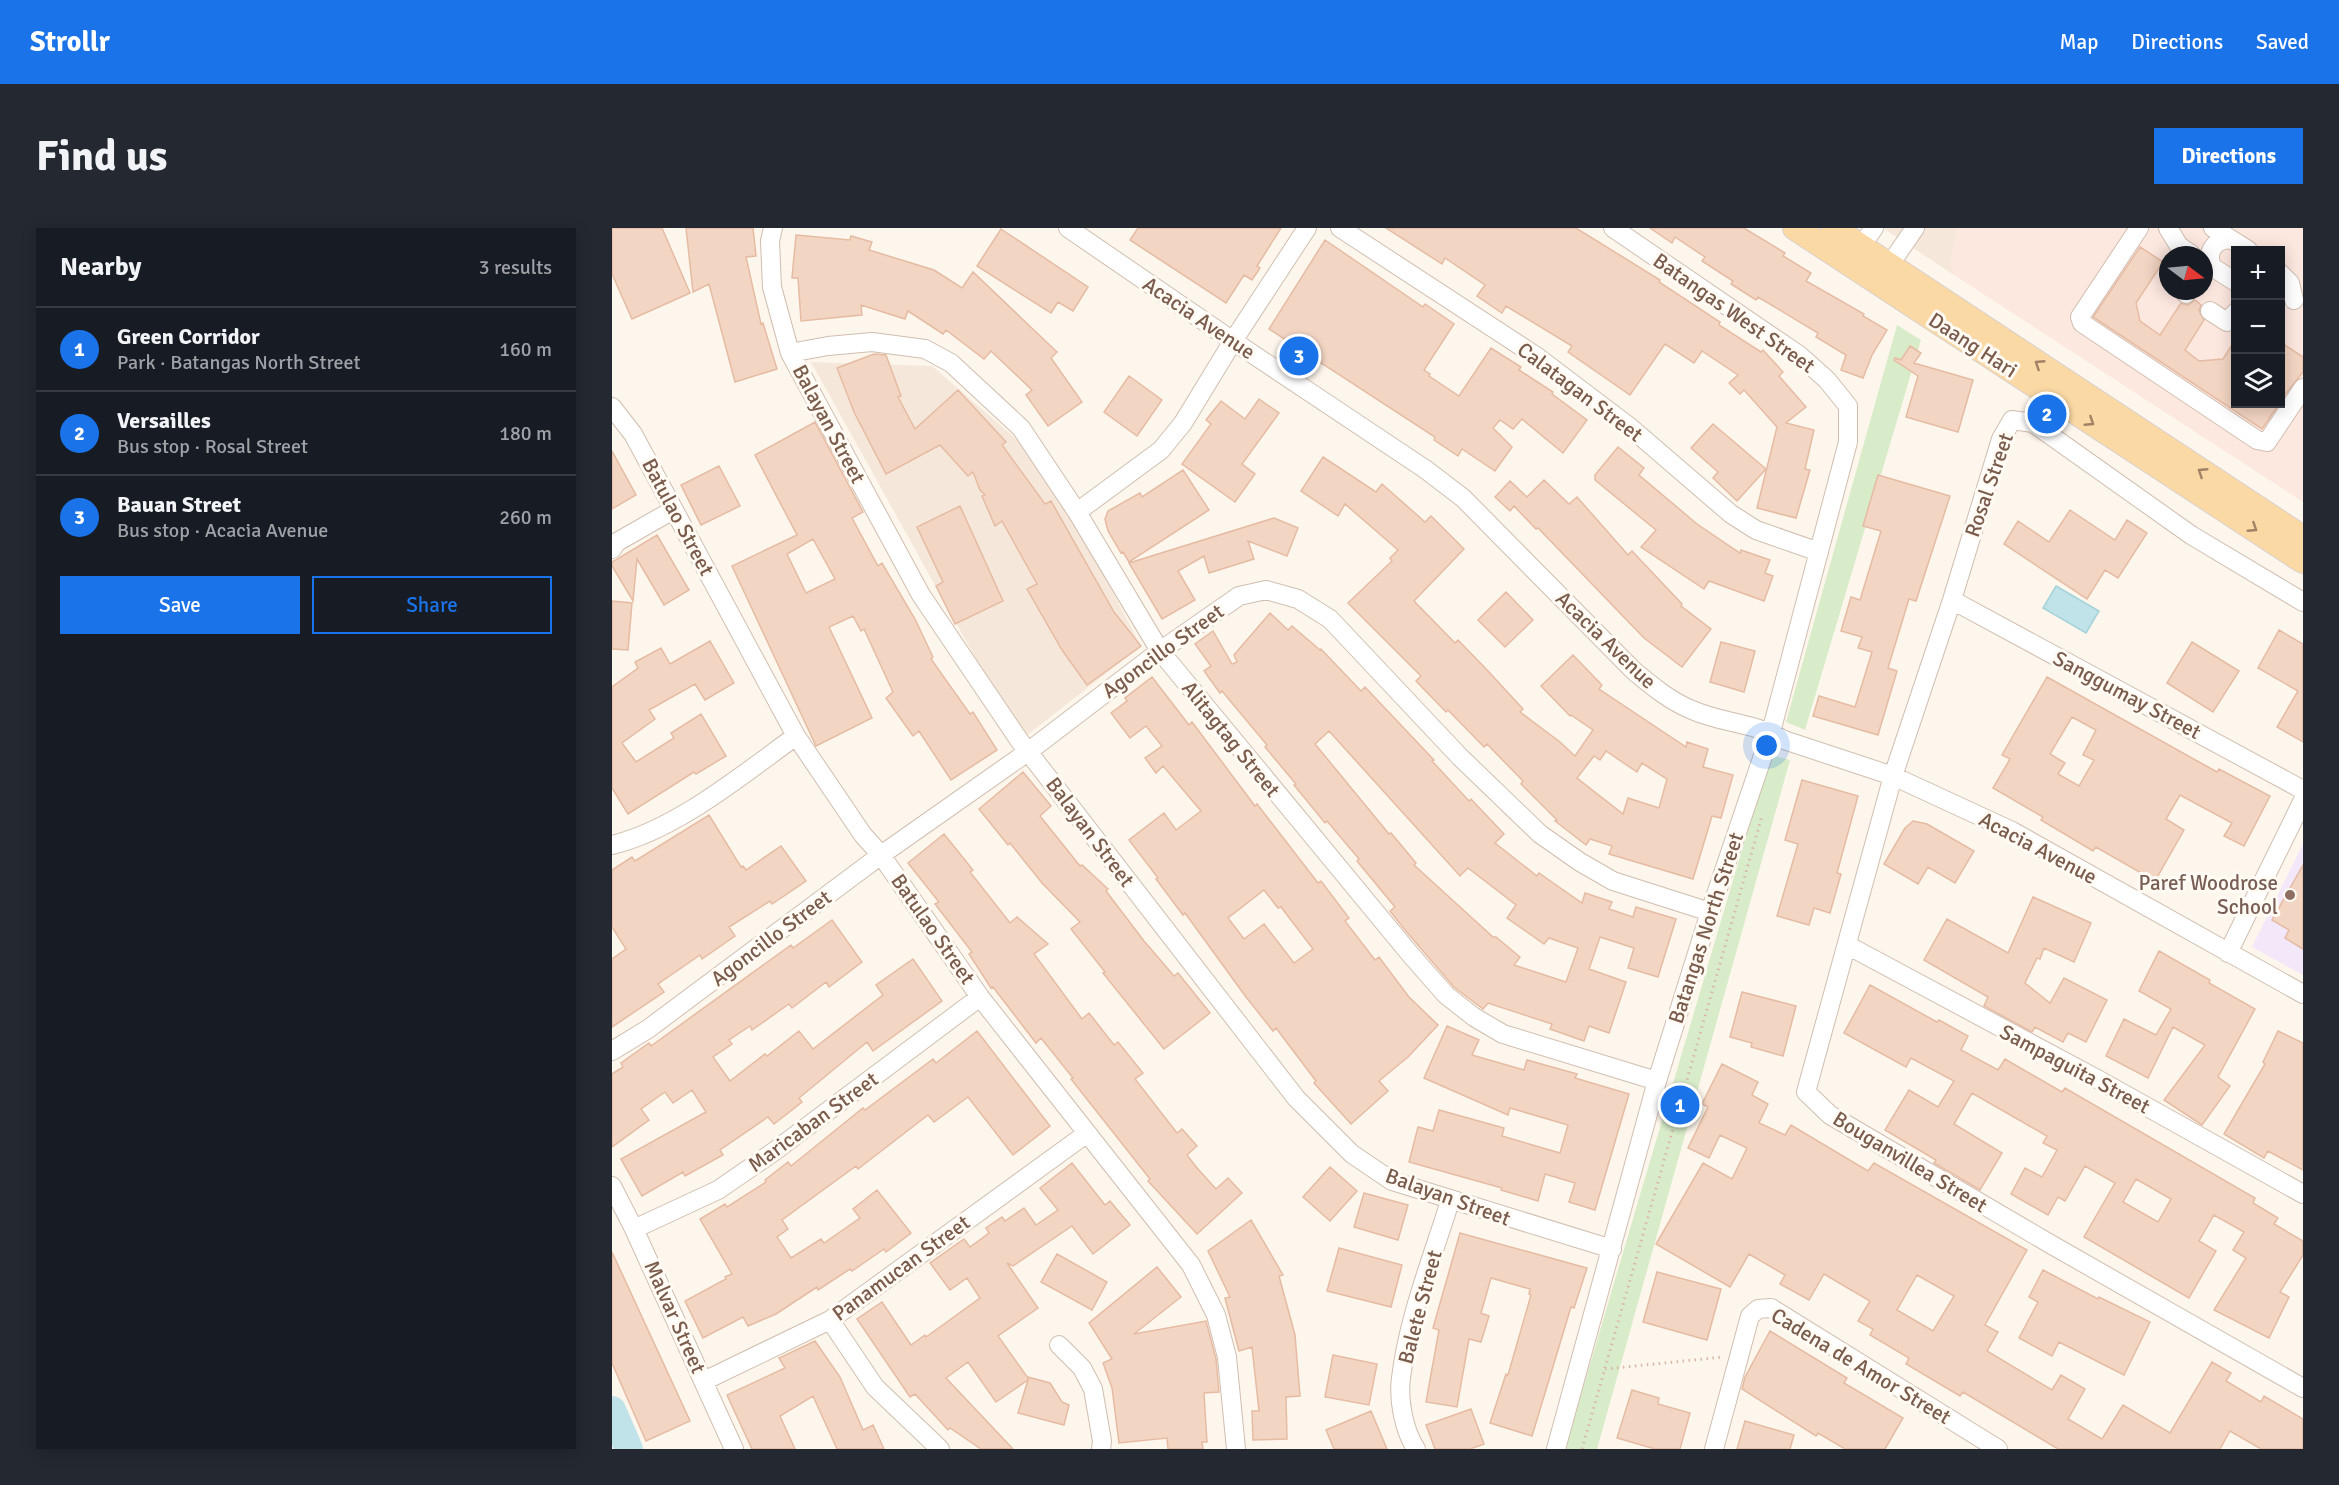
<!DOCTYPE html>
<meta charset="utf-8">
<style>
:root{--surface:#171b24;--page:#242831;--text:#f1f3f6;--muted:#9ea1a6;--line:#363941;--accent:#1a73e8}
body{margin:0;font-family:Signika,sans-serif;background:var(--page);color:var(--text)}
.controls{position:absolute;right:18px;top:18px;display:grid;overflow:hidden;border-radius:0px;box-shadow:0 3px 15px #0003}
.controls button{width:54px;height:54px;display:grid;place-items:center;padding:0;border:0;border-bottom:2px solid var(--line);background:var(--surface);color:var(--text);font:30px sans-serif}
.compass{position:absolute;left:1547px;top:18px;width:54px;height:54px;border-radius:50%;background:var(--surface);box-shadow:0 3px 15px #0003;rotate:106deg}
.you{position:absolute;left:1155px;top:518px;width:21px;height:21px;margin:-15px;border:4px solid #fff;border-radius:50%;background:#1a73e8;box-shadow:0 0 0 9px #1a73e833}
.badge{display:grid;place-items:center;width:39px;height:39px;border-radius:50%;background:var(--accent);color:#fff;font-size:20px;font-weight:700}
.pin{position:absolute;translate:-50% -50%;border:3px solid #fff;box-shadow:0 2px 6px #0006}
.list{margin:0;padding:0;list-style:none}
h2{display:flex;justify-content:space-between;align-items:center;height:78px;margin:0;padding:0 24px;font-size:26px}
h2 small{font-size:20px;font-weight:400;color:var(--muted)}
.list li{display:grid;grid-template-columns:39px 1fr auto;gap:18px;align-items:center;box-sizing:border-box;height:84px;padding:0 24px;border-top:2px solid var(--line)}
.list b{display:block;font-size:22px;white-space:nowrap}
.list p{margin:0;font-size:20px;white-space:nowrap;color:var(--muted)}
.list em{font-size:20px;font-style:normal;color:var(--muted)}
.actions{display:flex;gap:12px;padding:18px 24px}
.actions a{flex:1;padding:14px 0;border:2px solid var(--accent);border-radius:0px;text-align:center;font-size:21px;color:var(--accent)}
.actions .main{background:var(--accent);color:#fff}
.icon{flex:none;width:33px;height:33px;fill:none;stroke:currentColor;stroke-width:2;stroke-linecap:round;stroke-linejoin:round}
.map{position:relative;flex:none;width:1691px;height:1221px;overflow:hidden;border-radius:0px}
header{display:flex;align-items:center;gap:36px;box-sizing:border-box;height:84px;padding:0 30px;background:var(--accent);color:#fff}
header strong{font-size:28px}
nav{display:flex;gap:33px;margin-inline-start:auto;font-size:21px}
.intro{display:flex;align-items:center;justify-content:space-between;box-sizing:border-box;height:144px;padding:0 36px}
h1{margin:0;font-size:42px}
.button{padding:15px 27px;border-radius:0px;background:var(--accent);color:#fff;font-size:21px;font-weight:700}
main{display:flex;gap:36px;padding:0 36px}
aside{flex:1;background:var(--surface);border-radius:0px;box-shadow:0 3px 15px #0003}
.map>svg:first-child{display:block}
</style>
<header>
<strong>Strollr</strong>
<nav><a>Map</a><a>Directions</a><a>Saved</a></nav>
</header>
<div class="intro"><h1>Find us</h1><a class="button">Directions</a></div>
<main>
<aside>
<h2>Nearby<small>3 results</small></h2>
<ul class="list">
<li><span class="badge">1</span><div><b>Green Corridor</b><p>Park · Batangas North Street</p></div><em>160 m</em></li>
<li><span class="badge">2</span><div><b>Versailles</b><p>Bus stop · Rosal Street</p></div><em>180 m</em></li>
<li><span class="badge">3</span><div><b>Bauan Street</b><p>Bus stop · Acacia Avenue</p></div><em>260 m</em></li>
</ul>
<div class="actions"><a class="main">Save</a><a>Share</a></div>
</aside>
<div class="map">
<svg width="1691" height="1221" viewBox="0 0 1691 1221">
<rect width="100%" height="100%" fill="#fdf6ec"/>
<path fill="#f5e8da" d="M1271,0H1346L1338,32L1342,47Z
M199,134L320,138L433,236L529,418L409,512Z"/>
<path fill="#fde8e0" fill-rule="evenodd" d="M1346,0H1691V274L1342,47L1338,32ZM1624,22H1668V176H1624ZM1556,27H1592V63H1556Z"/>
<path fill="#f3e8fa" d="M1691,616V747L1640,719Z"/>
<path fill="#d8ecc9" d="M1285,97L1309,112L1193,502L1174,494Z
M1158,527L1178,532L985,1221H953Z"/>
<path fill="#bfe3e8" stroke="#a5d3da" stroke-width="1.5" d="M1444,358L1487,383L1474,405L1431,380Z"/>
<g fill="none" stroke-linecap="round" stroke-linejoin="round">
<path stroke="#bfe3e8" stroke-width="28" d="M0,1182L17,1221"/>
</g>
<path fill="#f3d5c3" stroke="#e6bba3" stroke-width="1.5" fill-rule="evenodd" d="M0,0H50L78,65L20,91L0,46Z
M74,0H141L144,28L134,29L149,96L151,95L165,141L123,154L97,56L81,64Z
M526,0H669L645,38L648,40L640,52L632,47L614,75L518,12Z
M774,0H964L1048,52L1047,54L1108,94L1107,97L1149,124L1151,122L1171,144L1167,148L1194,179L1174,195L1202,202L1193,241L1198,242L1184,290L1145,280L1165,199L1132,162L1128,166L1117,155L1126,147L1090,123L1082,135L1053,116L1018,167L956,124L960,118L894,78L890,85L865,68L873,57L833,30L830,36Z
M1038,0H1132L1173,25L1171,28L1199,45L1194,53L1252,86L1251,88L1275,102L1260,127L1251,150L1229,142L1234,127L1204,109L1206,105L1146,69L1144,72L1119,56L1121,53L1090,33L1093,29L1063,9L1060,15Z
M389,1L476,59L461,83L446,74L439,85L365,38Z
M184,7L238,12L239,8L260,14L257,22L322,42L350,60L361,44L445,124L439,130L470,174L436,198L414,167L420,162L379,123L372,131L334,102L331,106L296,83L293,91L249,77L250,87L189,93L186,50H180Z
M713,12L811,79L813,76L842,96L812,142L818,146L817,148L847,168L879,120L909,139L907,142L941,164L940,166L975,192L951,225L910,191L901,201L888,192L881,200L900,219L883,243L850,221L846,228L822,212L823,209L657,101Z
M1528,19L1551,34L1524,75L1528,93L1548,107L1569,75L1576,77L1583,72L1589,77L1587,83L1592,92L1573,122L1587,133L1611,131L1623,112V176H1667L1650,201L1481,89Z
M1668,114L1691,129V144L1668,173Z
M1298,118L1309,125L1302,135L1361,152L1346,204L1294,189L1306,148L1282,132L1283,130L1289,132Z
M262,126L274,127L289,168L286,169L303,201L346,162L394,214L390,217L433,276L439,273L502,384L529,418L475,457L450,422L415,361L425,356L390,293L383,298L370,268L373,267L368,262L361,244L356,248L328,217L274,246L242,184L225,140Z
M517,148L550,172L525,208L492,184Z
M647,171L667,185L630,236L643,246L623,274L570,236L599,196L594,192L609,173L633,191Z
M203,194L251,284L240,290L266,338L270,335L303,391L321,429L319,431L358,486L361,484L385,522L339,552L307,503L301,508L274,470L281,464L252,401L249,403L241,388L217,399L260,490L204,518L120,338L185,307L143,227ZM201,311L223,351L194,365L175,326Z
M1101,196L1154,241L1125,273L1101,250L1106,244L1079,220Z
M1006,219L1032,240L1027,247L1085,296L1128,325L1129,322L1158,332L1153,345L1161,348L1152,373L1097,353L1092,361L1029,319L1044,302L983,252V247Z
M0,223L24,267L0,281Z
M711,229L764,264L770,256L813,294L819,288L852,321L802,373L843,415L846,412L876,443L911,481L908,484L948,514L963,528L981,502L959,487L958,488L929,458L961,427L990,457L987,461L1074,519L1075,514L1096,521L1091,539L1121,547L1109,590L1100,588L1081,651L997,626L1000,618L978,611L974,617L943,593L945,592L909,556L911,553L875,516L872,519L836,482L834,484L804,453L809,448L736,375L780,333L778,330L786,322L733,276L726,288L689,263ZM994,523L1025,544L1030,535L1055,551L1047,580L1016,570L1011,586L965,550L982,528L988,532Z
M107,238L128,278L89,297L69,257Z
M571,242L597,282L517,334L511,324L509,325L496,303L493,291L496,283L528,265L530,269Z
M1266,247L1338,268L1304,373L1297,371L1276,440L1285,443L1266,507L1201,488L1207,468L1243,479L1260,424L1246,420L1250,409L1229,403L1239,369L1248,372L1269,303L1251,298Z
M932,252L957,276L965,269L1016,327L1020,323L1070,376L1069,378L1099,401L1070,439L1032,410L926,300L924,301L902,278L898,283L883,269L898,253L915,269Z
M348,278L391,373L343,396L324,358L331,354L305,299Z
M1458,282L1503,312L1515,292L1535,305L1506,350L1493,342L1475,371L1392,316L1406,293L1437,314Z
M662,290L686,300L675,328L636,313L642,331L597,345L592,328L566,343L583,372L550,391L517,335Z
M45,307L77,362L52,377L25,331L21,373L0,338V334Z
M894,364L921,392L893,419L866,392Z
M0,373L20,375L16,422L0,421Z
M658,385L676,402L680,398L708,422L709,421L749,463L753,459L822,532L820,533L857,573L859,571L892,606L883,615L925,648L927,645L970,675L973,665L1000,674L997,681L1021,689L1024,679L1064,691L1046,749L1016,740L1022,720L988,709L977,741L1014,754L997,805L977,798L972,813L938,801L940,796L876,775L871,781L842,759L793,702L778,683L783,679L745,633L747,631L715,593L713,595L682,557L684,556L653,519L655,517L610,463L608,465L592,443L599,438L583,416L601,403L620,436L625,434L622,427ZM717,503L848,648L856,640L904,677L895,690L932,716L937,710L966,720L954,754L902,737L908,729L884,709H881L802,637L804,635L779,605L777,606L703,516Z
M1667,402L1691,416V514L1665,499L1686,463L1646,440Z
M98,413L122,455L93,472L83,456L37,482L43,491L10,515L24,534L62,510L59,505L89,486L114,528L84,546L82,544L16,586L0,560V459L26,440L23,434L49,420L58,436Z
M1109,414L1143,423L1132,464L1098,454Z
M1580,414L1627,443L1601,484L1555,455Z
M540,449L577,497L580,494L643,578L645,576L706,655L709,653L737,690L733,693L763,732L767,729L797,769L826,797L796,829L767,853L776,863L739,896L702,855L704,853L664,800L661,803L634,769L573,685L571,687L544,651L546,650L517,612L552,585L564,602L589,583L551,538L544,545L533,530L550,518L534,498L518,510L499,485L515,473L513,470ZM652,662L666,680L669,679L701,721L682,735L652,696L632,711L616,690Z
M1435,449L1605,544L1607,541L1658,568L1632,618L1612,608L1620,595L1568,567L1554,591L1572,602L1543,653L1484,619L1481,623L1429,592L1431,589L1381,560L1398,531L1390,527ZM1460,489L1484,502L1471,527L1482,532L1467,558L1446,546L1453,535L1438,526Z
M411,544L439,578L428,588L468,638L470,637L496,661L494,663L532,713L562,748L566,745L598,785L552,821L491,745L493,744L459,701L468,694L430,655L398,615L396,617L367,581Z
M1190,552L1246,568L1225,645L1229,646L1218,685L1202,680L1197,697L1165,688L1186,616L1173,612Z
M97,587L129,639L131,638L134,642L169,618L194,653L160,676L158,673L117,699L123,708L90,731L88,727L46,756L52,764L0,799V731L14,721L0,699V642L20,629L23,633Z
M1301,593L1315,596L1362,623L1343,655L1316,639L1306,656L1272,636L1293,600Z
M332,606L361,642L358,644L398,695L405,689L436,716L422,726L470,791L477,785L502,817L506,814L531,845L523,851L565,905L570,901L585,918L575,927L585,940L604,961L616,950L630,965L585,1006L536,953L538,951L459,851L461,850L429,810L424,815L381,759L379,760L357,726L360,724L323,676L327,674L296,635Z
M1691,637V721L1673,710L1677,702L1660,692Z
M1421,669L1479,695L1462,734L1432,720L1428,731L1425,730L1413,755L1438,775L1452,750L1495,772L1474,814L1456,805L1451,814L1423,799L1420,804L1372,778L1376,769L1312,732L1335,691L1396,725Z
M220,692L250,734L217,759L214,754L180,780L177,776L140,802L138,798L117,812L120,816L101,829L118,853L153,826L155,828L187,803L201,821L271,767L264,757L301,731L330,773L261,823L255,814L187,870L190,874L162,896L156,889L108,922L111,927L73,948L71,944L30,968L9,931L94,884L80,862L61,875L53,864L29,881L37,892L0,919V846L11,839L9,835L37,815L39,818L179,717L181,720Z
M1547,723L1598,752L1597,755L1643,781L1606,849L1618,858L1590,897L1552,872L1593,817L1561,799L1536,850L1494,828L1512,791L1544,807L1559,781L1527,763Z
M1258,757L1325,794L1327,792L1356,808L1349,822L1386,842L1393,831L1450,864L1453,860L1643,970L1641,975L1666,990L1662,996L1691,1013V1027L1668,1064L1677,1069L1657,1110L1602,1082L1634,1030L1621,1022L1632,1004L1602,987L1587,1013L1604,1023L1577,1070L1472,1009L1503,955L1473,938L1453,973L1446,969L1436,987L1399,966L1413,940L1430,949L1445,922L1431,915L1435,908L1360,865L1342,896L1390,925L1368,962L1322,935L1324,932L1273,902L1297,862L1326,879L1342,853L1299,830L1294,839L1232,805ZM1524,951L1559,971L1546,994L1511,974Z
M1130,764L1184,778L1171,828L1139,819L1140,815L1118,809Z
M835,798L867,812L860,827L912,842L915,832L965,846L963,850L1017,866L983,982L957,974L963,955L933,946L926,973L889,962L890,960L797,934L806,899L821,903L827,882L892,900L890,908L948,925L956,897L898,880L896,887L812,850Z
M365,803L438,898L401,927L356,869L322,894L316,887L246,941L244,938L170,992L176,1001L165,1009L179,1030L209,1011L212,1015L248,990L241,981L265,962L299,1005L274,1024L272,1021L240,1043L238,1041L206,1062L205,1059L164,1086L136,1098L131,1089L91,1110L73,1073L114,1051L113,1049L120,1046L88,991L113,976L115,979L154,954L153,952L176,934L179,938L251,880L253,882L321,831L324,835Z
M1666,803L1691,815V942L1656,923L1652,930L1612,906L1653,836L1651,834Z
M1110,836L1146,854L1140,867L1156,876L1147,895L1173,907L1179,897L1256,943L1262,935L1415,1022L1373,1097L1386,1104L1375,1123L1440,1162L1449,1147L1473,1161L1456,1191L1490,1211L1511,1177L1558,1205L1600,1134L1619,1145L1614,1153L1649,1174L1652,1168L1691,1191V1221H1649L1618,1203L1608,1221H1446L1351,1164L1348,1168L1294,1136L1297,1130L1258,1107L1261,1101L1246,1093L1258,1073L1212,1046L1197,1072L1168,1056L1173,1047L1137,1026L1118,1059L1044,1016L1091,935L1120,951L1135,920L1108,907L1097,930L1076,920L1096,879L1090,876ZM1305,1047L1342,1068L1321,1103L1285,1082Z
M460,935L493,977L498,973L518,997L481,1026L460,998L401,1038L395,1035L426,1080L386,1108L416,1150V1149L438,1155L450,1174L457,1177L452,1197L406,1185L416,1152L384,1174L356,1134L334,1150L401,1221H369L338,1200L336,1202L303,1166L298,1169L245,1091L270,1074L299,1117L313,1107L314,1109L368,1070L355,1050L338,1062L318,1035L352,1011L358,1019L377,1005L374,1000L390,989L393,993L412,980L424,997L446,982L428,960Z
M718,939L745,963L718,993L691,969Z
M752,965L796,977L786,1012L742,999Z
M639,992L671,1047L667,1048L683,1107L688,1168L674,1169L675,1211L641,1212L640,1183H647L640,1119L627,1123L613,1070L618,1069L596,1023Z
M848,1005L975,1040L962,1080L959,1079L920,1208L878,1195L894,1146L896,1147L919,1067L917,1066L918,1061L879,1050L869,1085L877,1088L869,1114L857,1111L845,1179L814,1174L827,1102L821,1100Z
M727,1020L790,1037L779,1079L715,1063Z
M0,1024L78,1193L34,1213L0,1135Z
M445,1026L495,1054L480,1082L429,1054Z
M545,1039L569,1069L522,1106L594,1093L604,1131L607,1164L592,1165L595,1214H590L591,1221H556L555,1210L507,1215L500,1160L491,1135L500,1131L477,1095Z
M1431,1042L1486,1071L1487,1069L1538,1094L1512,1147L1447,1114L1440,1128L1407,1110L1426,1074L1417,1069Z
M1045,1044L1109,1061L1095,1112L1031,1094Z
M1158,1103L1235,1150L1232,1155L1291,1190L1273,1221H1233L1206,1205L1204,1208L1130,1161L1133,1149Z
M203,1113L228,1149L251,1202L261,1197L272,1221H225L201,1168L168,1188L183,1221H140L115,1167L173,1140L167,1130Z
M721,1127L765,1136L757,1177L713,1169Z
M1020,1162L1047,1170L1046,1176L1078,1185L1068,1221H1043L1005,1210Z
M859,1181L872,1216L858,1221H823L814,1197Z
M759,1183L775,1221H722L714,1202Z
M1133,1193L1182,1207L1178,1221H1125Z"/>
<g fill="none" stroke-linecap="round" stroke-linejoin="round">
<defs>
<path id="minor" d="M161,0L158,13L160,59L178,125L309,367L407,512L684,870L740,926L780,953L1000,1021
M456,0L621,113L813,241L851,270L1022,443C1040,458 1058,473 1080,482C1109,495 1144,495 1172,512L1281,548L1400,603L1691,766
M728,0L924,128L1019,200L1119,286L1144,302L1207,324
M1527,0L1468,89L1470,95L1645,212L1655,214L1691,160
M1556,0L1567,18L1580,27
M1601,0L1636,22
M1242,28L1262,0
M1592,34L1624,54
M1600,39C1594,24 1602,12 1618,11
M1668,45L1678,55L1682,72
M1270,48L1303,0
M1571,63L1574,66
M1598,83L1615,94L1624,84
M178,125L216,118L260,114L313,121L339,135L409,200L465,284L548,423L798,726L834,767L862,789L891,806L1045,853
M0,179L21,206L184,508L251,607L269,627L368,769L579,1037L604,1087L615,1129L624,1221
M465,284L549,222L571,195L621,113L695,0
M0,321L5,314L61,282
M1340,372L1691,562
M1691,374L1579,307L1421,195L1400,192L1389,211L1340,372L1281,548L1194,864L1218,887L1440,1017L1691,1160
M0,617C64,602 131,546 184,508
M1235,717L1487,852L1691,966
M1616,725L1691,572
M0,823L36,801L269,627L417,523L548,423L627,368L654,362L686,371L718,391L848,529L928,606L968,634L1001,653L1098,684
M0,958L22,1001L122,1221
M22,1001L106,962L160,925L368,769
M218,1092L263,1159L328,1221
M447,1117L470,1140L481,1161L490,1213L489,1221
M92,1153L218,1092L474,906
M804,1221C792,1202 786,1173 789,1150C796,1090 820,1031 838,973
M944,1221L1045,853L1098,684L1159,504L1236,214V178L1215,152L1187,127L1001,0
M1102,1221L1138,1088L1146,1081L1159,1080L1386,1221"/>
<path id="major" d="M1183,0L1691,333
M1221,0L1691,310"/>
</defs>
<use href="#minor" stroke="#d1beb0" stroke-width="20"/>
<use href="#major" stroke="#dad1cd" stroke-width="26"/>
<path stroke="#d9b8a5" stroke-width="3" stroke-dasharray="1.5 4.5" stroke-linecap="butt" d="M993,1141L1111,1129
M970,1221L1150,588"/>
<use href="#minor" stroke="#fff" stroke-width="18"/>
<use href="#major" stroke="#fbd9a5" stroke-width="24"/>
</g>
<defs><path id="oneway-chevron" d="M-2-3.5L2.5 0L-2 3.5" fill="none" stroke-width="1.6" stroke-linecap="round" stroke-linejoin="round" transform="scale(1.5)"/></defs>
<g stroke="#a18267">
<use href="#oneway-chevron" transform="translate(1427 136) rotate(-147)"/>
<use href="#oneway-chevron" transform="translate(1478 194) rotate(33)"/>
<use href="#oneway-chevron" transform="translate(1590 244) rotate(-147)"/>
<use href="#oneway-chevron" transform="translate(1641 300) rotate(33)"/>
</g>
<circle fill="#8d6e63" stroke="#fffaf3" stroke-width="2" cx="1678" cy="667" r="6"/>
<g text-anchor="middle" stroke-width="6" stroke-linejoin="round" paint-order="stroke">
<g font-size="21" fill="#7a5c4d" stroke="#fffaf3">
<text transform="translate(1122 85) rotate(35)" y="7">Batangas West Street</text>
<text transform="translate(587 90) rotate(34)" y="7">Acacia Avenue</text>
<text transform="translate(1361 117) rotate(33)" y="7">Daang Hari</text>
<text transform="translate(968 164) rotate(37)" y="7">Calatagan Street</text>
<text transform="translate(217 196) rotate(62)" y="7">Balayan Street</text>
<text transform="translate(1377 257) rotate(-71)" y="7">Rosal Street</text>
<text transform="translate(66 289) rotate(62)" y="7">Batulao Street</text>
<text transform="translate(994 412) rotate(44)" y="7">Acacia Avenue</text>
<text transform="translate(551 423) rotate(-36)" y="7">Agoncillo Street</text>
<text transform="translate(1515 467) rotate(28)" y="7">Sanggumay Street</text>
<text transform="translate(619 511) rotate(51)" y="7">Alitagtag Street</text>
<text transform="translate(478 604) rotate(53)" y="7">Balayan Street</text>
<text transform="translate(1426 620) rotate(28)" y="7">Acacia Avenue</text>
<text transform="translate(1094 700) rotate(-72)" y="7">Batangas North Street</text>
<text transform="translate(321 701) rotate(55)" y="7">Batulao Street</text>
<text transform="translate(159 710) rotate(-37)" y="7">Agoncillo Street</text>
<text transform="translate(1463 841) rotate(28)" y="7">Sampaguita Street</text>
<text transform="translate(201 894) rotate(-36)" y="7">Maricaban Street</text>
<text transform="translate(1298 934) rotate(31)" y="7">Bouganvillea Street</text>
<text transform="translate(836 969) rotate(20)" y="7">Balayan Street</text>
<text transform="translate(289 1040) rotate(-36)" y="7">Panamucan Street</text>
<text transform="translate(808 1079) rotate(-75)" y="7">Balete Street</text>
<text transform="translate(63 1089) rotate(66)" y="7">Malvar Street</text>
<text transform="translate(1249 1138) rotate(31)" y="7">Cadena de Amor Street</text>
</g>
<g font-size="21" fill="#785e54" stroke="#fffaf3" text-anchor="end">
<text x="1666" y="662">Paref Woodrose<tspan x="1666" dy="24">School</tspan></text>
</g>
</g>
</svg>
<div class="controls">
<button>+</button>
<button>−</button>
<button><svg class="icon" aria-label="layers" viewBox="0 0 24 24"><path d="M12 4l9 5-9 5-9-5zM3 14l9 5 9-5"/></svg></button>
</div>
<svg class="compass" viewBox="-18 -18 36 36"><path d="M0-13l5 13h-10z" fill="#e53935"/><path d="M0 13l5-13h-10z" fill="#9ea1a6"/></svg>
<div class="you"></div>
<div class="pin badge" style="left:1068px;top:877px">1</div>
<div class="pin badge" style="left:1435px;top:186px">2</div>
<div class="pin badge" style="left:687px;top:128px">3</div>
</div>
</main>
